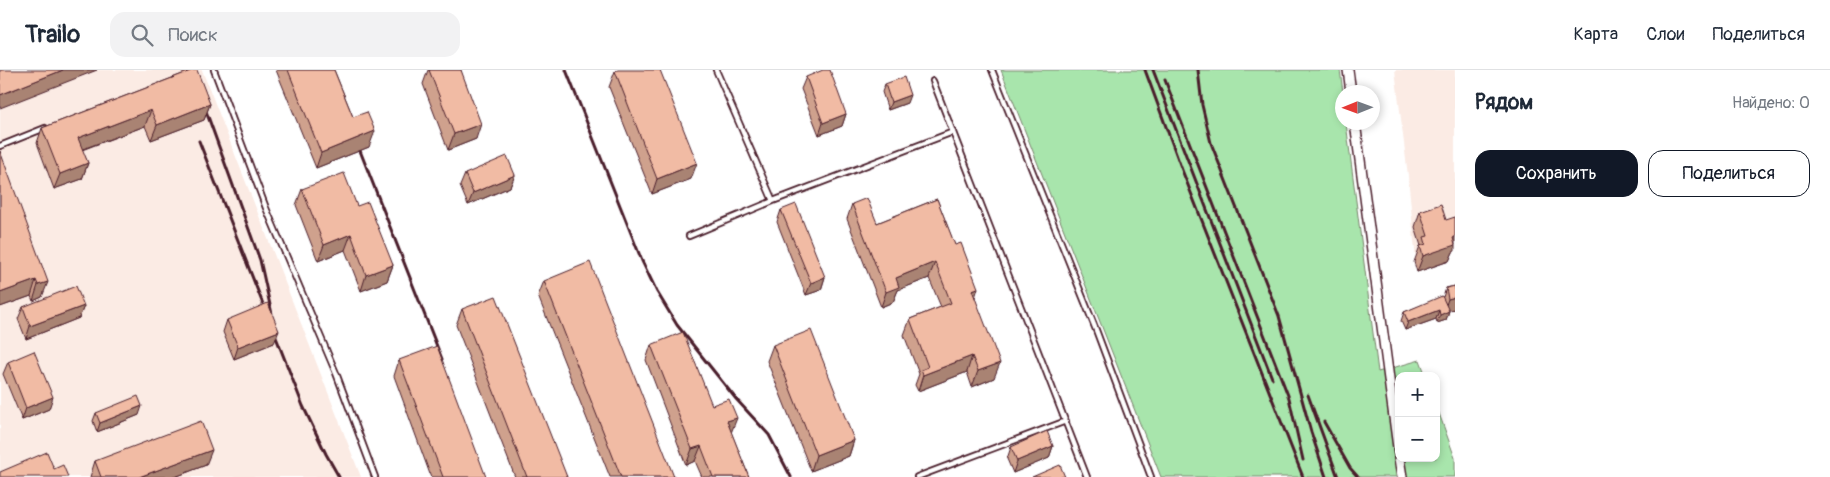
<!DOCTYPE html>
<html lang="ru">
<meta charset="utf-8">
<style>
:root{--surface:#fff;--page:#f2f2f3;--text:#1f2937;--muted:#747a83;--line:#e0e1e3;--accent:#111827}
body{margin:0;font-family:Pangolin,sans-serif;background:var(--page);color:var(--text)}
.controls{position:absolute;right:15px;bottom:15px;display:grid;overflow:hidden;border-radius:10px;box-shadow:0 2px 8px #0003}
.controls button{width:45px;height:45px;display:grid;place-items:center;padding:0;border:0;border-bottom:1px solid var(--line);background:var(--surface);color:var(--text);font:25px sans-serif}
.compass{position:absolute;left:1335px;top:15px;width:45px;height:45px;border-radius:50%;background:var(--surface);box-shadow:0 2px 8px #0003;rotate:269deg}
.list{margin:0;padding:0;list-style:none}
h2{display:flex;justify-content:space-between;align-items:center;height:65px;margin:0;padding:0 20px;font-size:21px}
h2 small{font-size:16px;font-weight:400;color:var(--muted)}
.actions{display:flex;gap:10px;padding:15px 20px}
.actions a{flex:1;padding:11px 0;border:1px solid var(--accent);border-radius:15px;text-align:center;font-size:18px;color:var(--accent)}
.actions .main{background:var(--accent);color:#fff}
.icon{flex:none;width:28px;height:28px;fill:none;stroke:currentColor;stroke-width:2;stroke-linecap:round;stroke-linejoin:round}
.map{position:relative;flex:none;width:1455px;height:407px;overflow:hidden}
header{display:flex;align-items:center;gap:30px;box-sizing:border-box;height:70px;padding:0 25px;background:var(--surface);border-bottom:1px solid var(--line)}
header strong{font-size:24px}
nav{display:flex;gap:28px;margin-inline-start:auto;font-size:18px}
.search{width:350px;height:45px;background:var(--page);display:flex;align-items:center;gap:12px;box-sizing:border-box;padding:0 18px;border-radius:15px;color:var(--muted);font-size:19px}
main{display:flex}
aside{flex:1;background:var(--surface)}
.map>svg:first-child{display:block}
</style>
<header>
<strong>Trailo</strong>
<div class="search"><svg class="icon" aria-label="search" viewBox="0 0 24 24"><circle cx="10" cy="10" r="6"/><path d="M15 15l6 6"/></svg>Поиск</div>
<nav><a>Карта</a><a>Слои</a><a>Поделиться</a></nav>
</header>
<main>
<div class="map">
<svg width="1455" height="407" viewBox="0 0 1455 407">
<rect width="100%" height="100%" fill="#fff"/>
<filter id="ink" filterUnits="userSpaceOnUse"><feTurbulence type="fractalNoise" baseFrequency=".02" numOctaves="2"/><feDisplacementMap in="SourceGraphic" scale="10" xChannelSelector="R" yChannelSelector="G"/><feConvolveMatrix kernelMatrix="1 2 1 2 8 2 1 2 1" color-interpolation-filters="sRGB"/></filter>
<g filter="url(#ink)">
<path fill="#fbebe4" d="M0,0H202L361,407H0Z
M1395,0H1455V181L1448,183L1449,191L1417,202L1408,106Z"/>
<path fill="#a8e5ac" stroke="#79826c" d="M1001,0H1340L1343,22L1342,52L1346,53L1378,302L1420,290L1426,306H1399V388H1436V335L1455,388V407H1161Z"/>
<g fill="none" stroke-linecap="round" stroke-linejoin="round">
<defs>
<path id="service" d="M214,0L266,138L336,303L375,407
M716,0L773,131
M992,0L1096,260L1151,407
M933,11L1087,407
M0,76L45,58
M689,166L773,131L953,62
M917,407L1066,351"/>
<path id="minor" d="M1348,0L1351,22
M1355,52L1399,385
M1399,388L1402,407"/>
</defs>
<use href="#service" stroke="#4a1f2b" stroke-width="8"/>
<use href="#minor" stroke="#4a1f2b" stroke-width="12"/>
<use href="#service" stroke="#fff" stroke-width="4.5"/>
<use href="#minor" stroke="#fff" stroke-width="9"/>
<path stroke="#4a1f2b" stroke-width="3" d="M566,0L642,191L657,222L677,255L736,329L769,365L791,407
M1145,0L1182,100L1303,407
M1153,0L1272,308
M1198,0L1202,35L1211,73L1279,246L1311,362L1326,407
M1165,10L1289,328L1303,390
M202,30L260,190L272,244
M355,68L442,289
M199,71L303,336L326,384L339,407
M1308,325L1338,407
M1324,352L1350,398L1358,407"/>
</g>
<path fill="#cfa18d" stroke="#4a1f2b" d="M193,0L210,34L204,50L151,70L145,56L82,80L88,93L82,109L54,119L37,73L42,58Z
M276,0H334L353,47L369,77L316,98Z
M428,0H461L476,69L448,80L423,14Z
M615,1L691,109L652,124L609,17Z
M806,7L846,44L842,56L819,65L801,19Z
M885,14L907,33L888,40L882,22Z
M0,81L42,227L33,231L31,226L0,237Z
M465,104L515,105L510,117L468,135L460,116Z
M302,119L357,136L393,195L387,211L361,221L345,180L318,191L296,135Z
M937,129L975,228L994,308L972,317L967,302L918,321L915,315L919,304L904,265L910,249L941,237L929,208L898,220L893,232L881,237L847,149L852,134L877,153Z
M781,140L825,207L821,220L806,225L777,152Z
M1420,141L1453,182L1449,191L1417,202L1414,192L1420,176H1421L1415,157Z
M544,211L674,407H610L538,226Z
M1455,216V239L1448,240L1449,241L1446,250L1437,253L1436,249L1405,260L1401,251L1404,242L1443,227L1446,218Z
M84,236L79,248L26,269L18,249L23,237Z
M462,239L567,407H515L456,255Z
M227,250L274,273L234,289L223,262Z
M651,275L712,335L731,362L749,407H702L695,391L686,395L646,290Z
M773,275L854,370L849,386L811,401L767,291Z
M399,290L486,407H431L394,306Z
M8,292L49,339L22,350L3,304Z
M96,343L139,345L97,362L93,351Z
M1053,376L1049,388L1013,403L1007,389L1011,377Z
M95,391L206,395L175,407H90Z"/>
<path fill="#a98373" stroke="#4a1f2b" d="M63,0H97L0,38V25Z
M910,25L907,33L888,40L891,32Z
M210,34L204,50L151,70L157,55Z
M151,40L145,56L72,83L78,68Z
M846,44L842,56L819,65L823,53Z
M481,54L476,69L448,80L454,64Z
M375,61L369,77L316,98L321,83Z
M88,93L82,109L54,119L60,104Z
M697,93L691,109L652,124L657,109Z
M515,105L510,117L468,135L473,123Z
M351,164L345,180L318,191L324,175Z
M1455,167V181L1453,182L1449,191L1417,202L1423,186Z
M935,192L929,208L898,220L893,232L881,237L886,222L896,208Z
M393,195L387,211L361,221L366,205Z
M825,207L821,220L806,225L811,213Z
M36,210L31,226L0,237V223Z
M48,212L42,227L33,231L38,215Z
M978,218L973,234L972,220Z
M1455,227V239L1444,241L1448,229Z
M84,236L79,248L26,269L30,256Z
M1439,240L1436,249L1405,260L1408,252Z
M1449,241L1446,250L1437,253L1440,245Z
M279,261L274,273L234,289L238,277Z
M972,286L967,302L918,321L923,305Z
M1000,293L994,308L972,317L978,301Z
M53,327L49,339L22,350L26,338Z
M142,336L139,345L97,362L100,353Z
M737,348L731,363L727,351Z
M854,370L849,386L811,401L816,385Z
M701,376L695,391L686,395L692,379Z
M1053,376L1049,388L1013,403L1017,391Z
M212,380L206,395L175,407H139Z"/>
<path fill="#f1bba4" stroke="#4a1f2b" d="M0,0H63L0,25Z
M193,0H197L210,34L157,55L151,40L78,68L88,93L60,104L42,58Z
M288,0H334L353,47L367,42L375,61L321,83Z
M429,0H461L481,54L454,64Z
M618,0H660L697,93L657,109L615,1Z
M823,0H830L846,44L823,53L806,7Z
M904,7L910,25L891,32L885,14Z
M0,81L48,212L38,215L36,210L0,223Z
M507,86L515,105L473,123L465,104Z
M344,103L357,136L368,132L393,195L366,205L351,164L324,175L302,119Z
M867,128L877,153L937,129L955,175L961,173L978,218L972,220L1000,293L978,301L972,286L923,305L921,300L928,297L910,249L951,233L935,192L896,208L899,217L886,222L852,134Z
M796,134L825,207L811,213L781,140Z
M1441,134L1446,150L1455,147V167L1453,168L1455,175L1423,186L1420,176L1426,174L1424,167L1428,166L1420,141Z
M590,192L674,407H621L544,211Z
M76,216L84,236L30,256L23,237Z
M1455,216V227L1448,229L1446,218Z
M496,226L567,407H527L462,239Z
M1442,226L1449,241L1440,245L1439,240L1408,252L1404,242Z
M268,233L279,261L238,277L227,250Z
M811,260L854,370L816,385L773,275Z
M683,262L712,335L729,329L737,348L727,351L749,407H713L701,376L692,379L651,275Z
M437,276L486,407H443L399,290Z
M34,281L53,327L26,338L8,292Z
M138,326L142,336L100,353L96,343Z
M201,351L212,380L139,407H101L95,391Z
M1047,361L1053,376L1017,391L1011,377Z
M47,382L54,399L63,395L68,407H0V402Z
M1060,395L1065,407H1032Z"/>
</g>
</svg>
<div class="controls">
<button>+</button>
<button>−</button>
</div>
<svg class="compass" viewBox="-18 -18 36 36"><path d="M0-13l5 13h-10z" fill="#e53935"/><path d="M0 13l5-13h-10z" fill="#747a83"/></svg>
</div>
<aside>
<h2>Рядом<small>Найдено: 0</small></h2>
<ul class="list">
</ul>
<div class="actions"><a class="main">Сохранить</a><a>Поделиться</a></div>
</aside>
</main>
